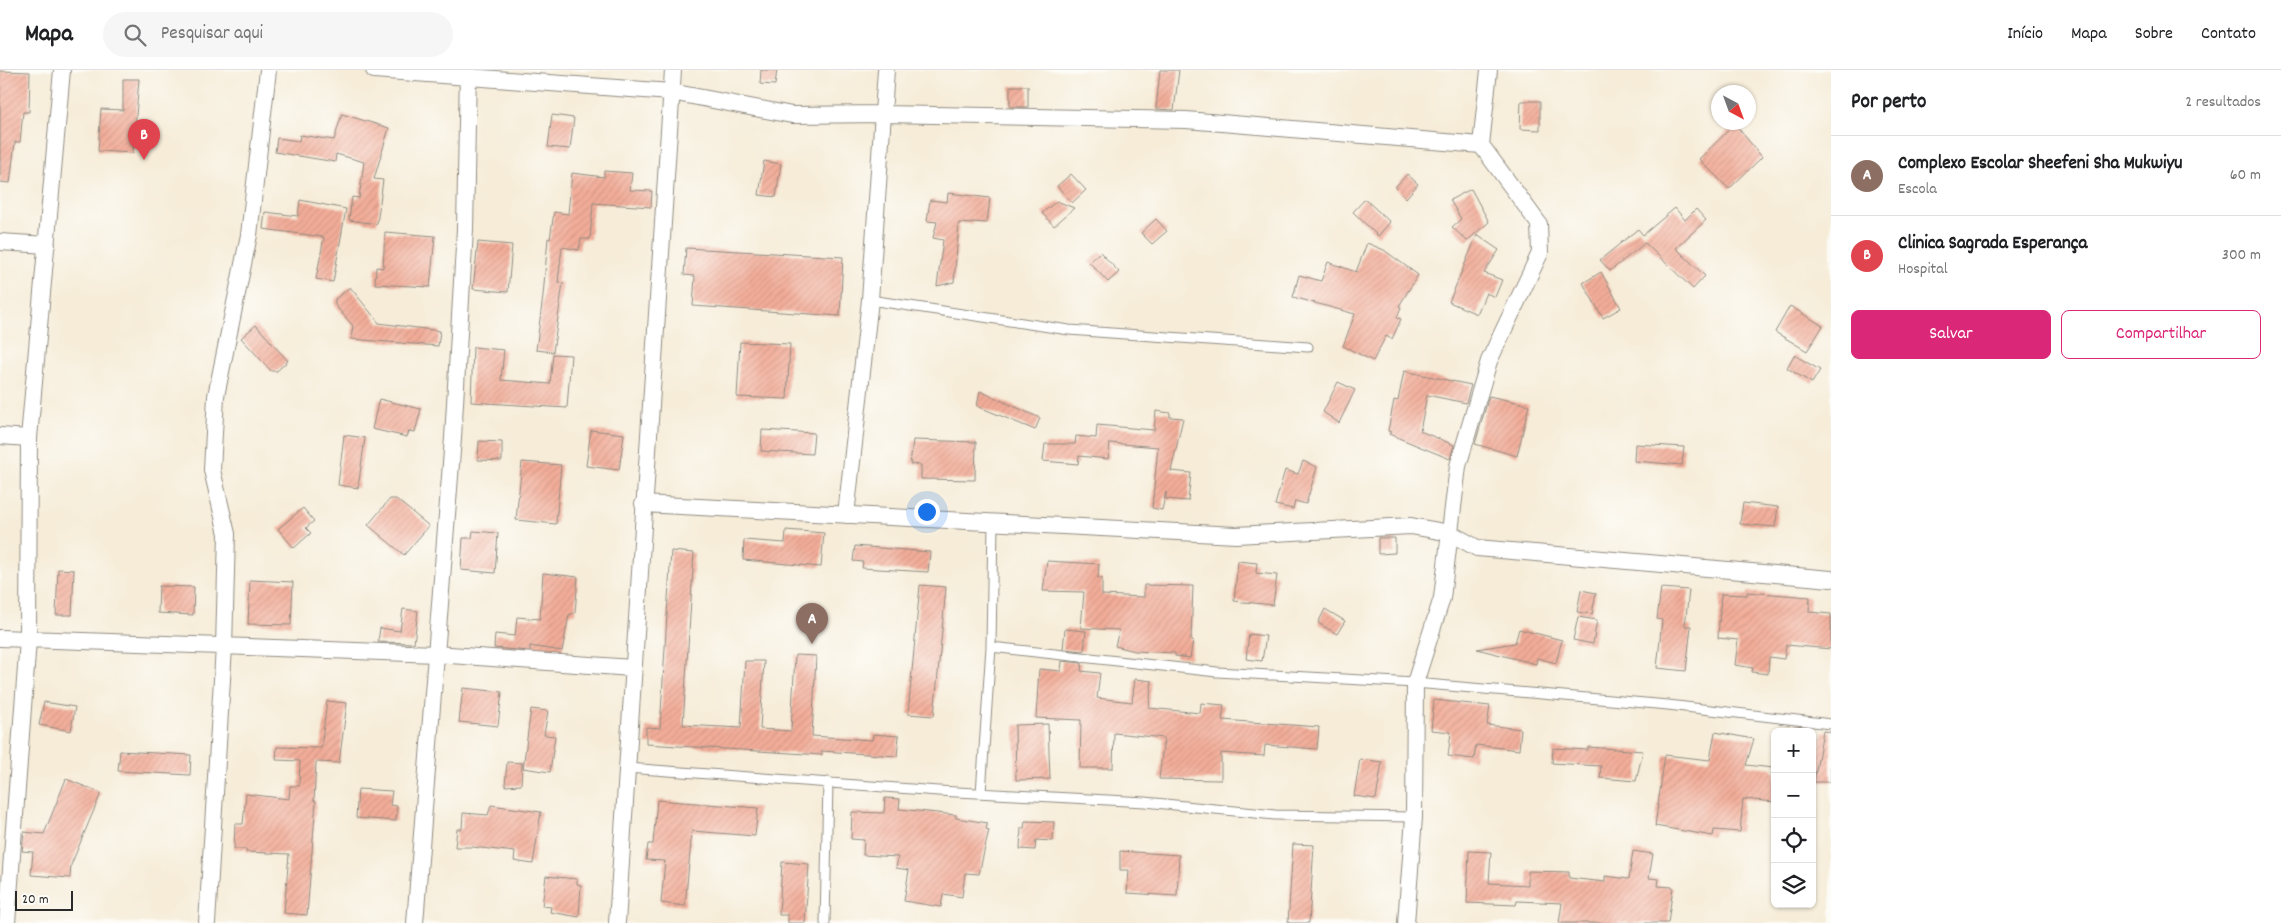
<!DOCTYPE html>
<html lang="pt">
<meta charset="utf-8">
<style>
:root{--surface:#fff;--page:#f6f6f6;--text:#202124;--muted:#757577;--line:#e0e0e0;--accent:#db2777}
body{margin:0;font-family:Dekko,sans-serif;background:var(--page);color:var(--text)}
.controls{position:absolute;right:15px;bottom:15px;display:grid;overflow:hidden;border-radius:8px;box-shadow:0 1px 4px #0004}
.controls button{width:45px;height:45px;display:grid;place-items:center;padding:0;border:0;border-bottom:1px solid var(--line);background:var(--surface);color:var(--text);font:25px sans-serif}
.compass{position:absolute;left:1711px;top:15px;width:45px;height:45px;border-radius:50%;background:var(--surface);box-shadow:0 1px 4px #0004;rotate:139deg}
.scale{position:absolute;left:15px;bottom:12px;width:58px;box-sizing:border-box;padding-left:5px;border:2px solid #2b2b2b;border-top:0;font-size:14px;line-height:18px;white-space:nowrap;color:#2b2b2b;-webkit-text-stroke:4px #fdfcf7;paint-order:stroke}
.you{position:absolute;left:926px;top:441px;width:18px;height:18px;margin:-12px;border:4px solid #fff;border-radius:50%;background:#1a73e8;box-shadow:0 0 0 8px #1a73e833}
.badge{display:grid;place-items:center;width:32px;height:32px;border-radius:50%;background:var(--accent);color:#fff;font-size:16px;font-weight:700}
.pin{position:absolute;translate:-50% -41px;filter:drop-shadow(0 1px 2px #0008)}
.pin::after{content:'';position:absolute;top:26px;width:18px;height:15px;background:inherit;clip-path:polygon(0 0,100% 0,50% 100%)}
.list{margin:0;padding:0;list-style:none}
h2{display:flex;justify-content:space-between;align-items:center;height:65px;margin:0;padding:0 20px;font-size:21px}
h2 small{font-size:16px;font-weight:400;color:var(--muted)}
.list li{display:grid;grid-template-columns:32px 1fr auto;gap:15px;align-items:center;box-sizing:border-box;height:80px;padding:0 20px;border-top:1px solid var(--line)}
.list b{display:block;font-size:19px;white-space:nowrap}
.list p{margin:0;font-size:16px;white-space:nowrap;color:var(--muted)}
.list em{font-size:16px;font-style:normal;color:var(--muted)}
.actions{display:flex;gap:10px;padding:15px 20px}
.actions a{flex:1;padding:11px 0;border:1px solid var(--accent);border-radius:8px;text-align:center;font-size:18px;color:var(--accent)}
.actions .main{background:var(--accent);color:#fff}
.icon{flex:none;width:28px;height:28px;fill:none;stroke:currentColor;stroke-width:2;stroke-linecap:round;stroke-linejoin:round}
.map{position:relative;flex:none;width:1831px;height:853px;overflow:hidden}
header{display:flex;align-items:center;gap:30px;box-sizing:border-box;height:70px;padding:0 25px;background:var(--surface);border-bottom:1px solid var(--line)}
header strong{font-size:24px}
nav{display:flex;gap:28px;margin-inline-start:auto;font-size:18px}
.search{width:350px;height:45px;background:var(--page);display:flex;align-items:center;gap:12px;box-sizing:border-box;padding:0 18px;border-radius:28px;color:var(--muted);font-size:19px}
main{display:flex}
aside{flex:1;background:var(--surface)}
.map>svg:first-child{display:block}
</style>
<header>
<strong>Mapa</strong>
<div class="search"><svg class="icon" aria-label="search" viewBox="0 0 24 24"><circle cx="10" cy="10" r="6"/><path d="M15 15l6 6"/></svg>Pesquisar aqui</div>
<nav><a>Início</a><a>Mapa</a><a>Sobre</a><a>Contato</a></nav>
</header>
<main>
<div class="map">
<svg width="1831" height="853" viewBox="0 0 1831 853">
<defs>
<pattern id="building-hatch" width="6" height="6" patternUnits="userSpaceOnUse" patternTransform="scale(1.25)"><rect width="6" height="6" fill="#f3ad99"/><path d="M-1 1l2-2M0 6l6-6M5 7l2-2" fill="none" stroke="#d09584"/></pattern>
</defs>
<rect width="100%" height="100%" fill="#fdfcf7"/>
<filter id="ink" filterUnits="userSpaceOnUse"><feTurbulence type="fractalNoise" baseFrequency=".02" numOctaves="2"/><feDisplacementMap in="SourceGraphic" scale="10" xChannelSelector="R" yChannelSelector="G"/><feConvolveMatrix kernelMatrix="1 2 1 2 8 2 1 2 1" color-interpolation-filters="sRGB"/></filter>
<filter id="wash" filterUnits="userSpaceOnUse"><feTurbulence type="fractalNoise" baseFrequency=".0096" numOctaves="4" result="noise"/><feDisplacementMap in="SourceGraphic" scale="20" xChannelSelector="R" yChannelSelector="G"/><feGaussianBlur stdDeviation="1.12" result="paint"/><feColorMatrix in="noise" values="0 0 0 0 0 0 0 0 0 0 0 0 0 0 0 0 0 1.4 0 .05"/><feComposite in="paint" operator="in"/></filter>
<g filter="url(#wash)">
<rect width="100%" height="100%" fill="#f6ecd8"/>
<g id="blocks">
<path fill="url(#building-hatch)" d="M761,0H777L775,15L760,14Z
M1160,0H1179L1174,40L1156,39Z
M0,1L30,2L29,42H23L20,72H15L10,113L0,112Z
M123,9H139L133,83L98,81L101,39L123,40Z
M1010,16H1028V37H1010Z
M1521,31H1540V60L1520,59Z
M342,44L389,58L374,109L383,110L377,154L349,150L352,127L359,128L364,92L336,84L335,92L275,82L277,68L299,71L300,65L334,70Z
M552,45L574,48L570,79L548,77Z
M1735,54L1762,87L1729,119L1699,89Z
M764,91L781,94L776,127L759,125Z
M604,101L632,103L630,120L652,121L651,137L593,133L590,169H581L579,180L562,177L558,212L563,213L553,282L536,280L543,226L548,168L550,169L554,142L568,144L572,103L604,107Z
M1071,104L1086,120L1072,133L1057,116Z
M1407,104L1418,114L1406,128L1395,117Z
M1471,119L1489,152L1467,171L1452,157L1461,149L1450,130Z
M948,123L990,128L987,153L972,152V154L959,153L954,212L937,216L943,170L933,168L937,152L927,151L930,130L947,132Z
M1365,129L1390,152L1378,166L1353,142Z
M300,130L346,139L333,212L316,209L324,167L263,159L265,142L298,146Z
M1057,131L1074,138L1054,156L1042,143Z
M1675,138L1685,150L1696,139L1706,150L1676,178L1705,206L1693,219L1645,173L1610,201L1600,190L1638,159L1643,165Z
M1156,149L1167,161L1152,174L1141,163Z
M385,162L435,166L430,217L375,214L376,197L383,198Z
M1477,165L1499,180L1484,203L1502,210L1495,227L1486,223L1477,244L1449,232Z
M478,172L512,175L508,222L473,219Z
M1367,173L1384,180L1418,205L1399,236L1401,237L1397,248L1401,249L1392,269L1386,266L1373,291L1343,276L1355,244L1293,227L1299,205L1321,211L1328,192L1356,202Z
M686,178L843,187L840,246L693,236L695,206L684,205Z
M1100,182L1119,202L1108,212L1089,192Z
M1601,202L1621,238L1603,248L1583,213Z
M350,217L379,253L440,261L438,276L351,269L353,256L335,235V229Z
M1790,236L1823,256L1807,281L1775,262Z
M256,255L288,291L277,301H271L241,268Z
M740,272L790,274L787,329L737,327Z
M473,277L504,280L501,310L550,314L553,284L571,285L567,338L471,332Z
M1794,285L1820,300L1812,313L1787,298Z
M1404,301L1471,315L1466,333L1427,325L1420,361L1454,375L1450,389L1389,364L1391,362L1388,361L1394,330L1398,331Z
M1338,312L1355,320L1339,353L1323,342Z
M980,321L1040,348L1035,360L977,336Z
M1489,326L1529,335L1517,386L1475,374Z
M379,329L421,339L415,362L409,361L407,367L372,359Z
M1156,341L1170,343V347L1183,348L1171,401L1191,403L1188,431L1166,429V422L1162,440L1152,438L1158,377L1110,373L1108,389L1079,386L1078,394L1043,391L1045,374H1075L1076,366L1096,368L1097,355L1154,360Z
M591,360L624,364L619,400L586,396Z
M762,360L814,363L812,384L761,381Z
M344,365L365,368L358,418L338,415Z
M913,370L976,372L975,410L921,409V395L910,394Z
M479,371L502,372V391L478,390Z
M1635,374L1684,377L1682,395L1634,391Z
M1303,391L1317,397L1306,434L1295,431L1293,439L1275,435L1285,400L1298,404Z
M522,392L561,395L556,454L516,450Z
M390,429H396L429,456L404,485L368,455Z
M1743,433L1778,437L1775,457L1740,454Z
M303,438L314,451L306,458L311,463L294,478L278,459Z
M786,460L824,463L821,497L743,490L744,470L785,473Z
M473,461L498,463L495,503L461,500L463,468H472Z
M1378,468H1395V483L1378,484Z
M855,476L930,482L928,502L862,498L863,492L853,491Z
M671,481L694,483L683,655L741,658L745,591H764L760,659L791,661L795,585L816,586L812,666L872,670L873,664L899,666L897,686L822,681V685L646,674V657L660,658Z
M1047,491L1099,494L1098,508H1102V525L1144,527V515L1193,516L1191,570H1193L1190,588L1175,586V583L1135,581L1115,576L1119,560L1081,558L1084,522L1043,521Z
M1238,491L1257,493L1256,503L1277,505L1273,535L1234,531Z
M58,499L74,500L72,545H56Z
M543,503L578,507L575,543L569,545L562,581L530,576V581L494,578L495,564L515,566L517,547L540,549Z
M250,510L293,512L291,555L248,554Z
M920,515L946,517L934,646L908,644Z
M159,516L194,517L193,545L158,543Z
M1661,518L1689,520L1685,556H1691L1686,601L1657,598L1662,550L1657,549Z
M1581,520L1596,523L1592,544L1577,542Z
M1747,522L1810,527L1809,542L1831,544V579L1786,575L1784,589L1769,587L1768,604L1752,602L1753,598L1735,595L1738,570L1718,568L1721,524L1747,525Z
M403,539L418,541L414,573L378,572L380,558L400,561Z
M1325,539L1345,551L1337,564L1318,553Z
M1578,547L1597,550L1593,574L1573,570Z
M1065,559L1086,561L1084,581L1063,579Z
M1519,559L1562,570L1556,593L1537,588L1536,594L1477,579L1515,573Z
M1249,564L1266,566L1262,591L1246,589Z
M1062,591L1082,593L1081,601L1100,603L1097,628L1132,632L1135,609L1152,611L1149,638L1200,643L1201,633L1224,635L1222,650L1319,657L1317,679L1265,675L1264,686L1221,683V710L1159,709L1164,668L1114,663L1113,698H1080L1081,650L1036,648L1039,599L1061,601Z
M463,618L502,622L498,656L459,652Z
M1434,630L1490,636L1487,655L1521,659L1519,680L1476,675L1474,689L1448,686L1451,662L1431,660Z
M327,631L347,633L339,693L316,692L314,731H316L307,845L284,843L289,784L246,782V779H234L235,754H243L246,724L289,729L290,716H299L300,691L276,690L277,677L321,678Z
M44,632L75,637L71,661L39,655Z
M531,639L548,641L544,665L555,666L550,702L523,698Z
M1048,654L1050,709L1016,710L1015,655Z
M1823,661L1831,662V712H1814Z
M1715,662L1754,669L1746,695L1773,698V702L1775,703V732L1743,729L1740,762L1714,760L1713,766L1655,756L1665,685L1710,690Z
M1588,677L1643,681L1636,711L1600,708L1601,696L1552,693L1553,678L1588,680Z
M120,681L191,685L190,705L118,701Z
M1360,689L1382,692L1376,729L1354,726Z
M507,692L522,693L521,715L505,716Z
M66,709L101,723L71,795L70,808L31,805L33,782L22,781L24,762L44,764Z
M358,719L392,721L390,735L397,736L396,751L356,748Z
M885,728L900,729L899,739L956,745V748L988,753L986,759L989,760L979,804L965,803L962,827L943,824L941,837L904,831L909,800L896,798L898,787L863,785L864,770L851,769L852,742L884,743Z
M657,730L758,738L755,766L692,761L685,836L661,833L665,791L646,790L648,774H653Z
M491,735L541,742L533,794L514,791L515,782L473,777H455L457,759H462L463,743L488,745Z
M1025,751L1054,752L1053,771L1036,770L1035,780L1020,779L1021,758H1024Z
M1293,774L1314,775L1309,853H1288Z
M1120,781L1179,785L1177,826L1127,823L1129,800H1120Z
M1469,781L1491,782L1489,813L1528,815V801L1569,802V808L1605,812V806L1629,809L1633,781L1653,784L1649,808L1659,809L1658,816L1673,817L1668,853H1559L1562,833L1517,831L1516,835L1467,833Z
M782,792L809,794L805,853H788V845H779Z
M546,806L577,809V814L581,815L579,847L550,842L551,837L542,836Z"/>
</g>
</g>
<g filter="url(#ink)">
<use href="#blocks" fill-opacity="0" stroke="#908c82" stroke-width="1"/>
<g fill="none" stroke-linecap="round" stroke-linejoin="round">
<defs>
<path id="lane" d="M870,230L1069,260L1308,277
M991,577L1217,602L1415,613L1668,635L1831,654
M627,698L938,721L1145,732L1275,745L1414,747
M981,723L991,577L993,452
M825,853L828,712"/>
<path id="street" d="M374,0L671,22L792,45L883,44L1186,50L1481,75
M0,172L47,175
M0,366L29,368
M643,434L1236,465L1411,456L1450,463L1477,478L1831,509
M846,445L870,230L886,0
M0,568L436,584L632,598
M7,853L28,570L29,368L62,0
M207,853L224,577L227,464L212,400L216,326L249,165L268,0
M415,853L453,368L465,159L468,0
M617,853L673,0
M1406,853L1414,747L1415,613L1442,528L1458,396L1489,291L1540,183L1539,154L1481,75L1489,0"/>
</defs>
<use href="#lane" stroke="#908c82" stroke-width="11"/>
<use href="#street" stroke="#908c82" stroke-width="18"/>
<use href="#lane" stroke="#fff" stroke-width="9"/>
<use href="#street" stroke="#fff" stroke-width="16"/>
</g>
</g>
</svg>
<div class="controls">
<button>+</button>
<button>−</button>
<button><svg class="icon" aria-label="locate" viewBox="0 0 24 24"><circle cx="12" cy="12" r="6"/><path d="M12 2v4M12 18v4M2 12h4M18 12h4"/></svg></button>
<button><svg class="icon" aria-label="layers" viewBox="0 0 24 24"><path d="M12 4l9 5-9 5-9-5zM3 14l9 5 9-5"/></svg></button>
</div>
<svg class="compass" viewBox="-18 -18 36 36"><path d="M0-13l5 13h-10z" fill="#e53935"/><path d="M0 13l5-13h-10z" fill="#757577"/></svg>
<div class="scale">20 m</div>
<div class="you"></div>
<div class="pin badge" style="left:812px;top:574px;background:#8d6e63">A</div>
<div class="pin badge" style="left:144px;top:90px;background:#e0444e">B</div>
</div>
<aside>
<h2>Por perto<small>2 resultados</small></h2>
<ul class="list">
<li><span class="badge" style="background:#8d6e63">A</span><div><b>Complexo Escolar Sheefeni Sha Mukwiyu</b><p>Escola</p></div><em>60 m</em></li>
<li><span class="badge" style="background:#e0444e">B</span><div><b>Clinica Sagrada Esperança</b><p>Hospital</p></div><em>300 m</em></li>
</ul>
<div class="actions"><a class="main">Salvar</a><a>Compartilhar</a></div>
</aside>
</main>
